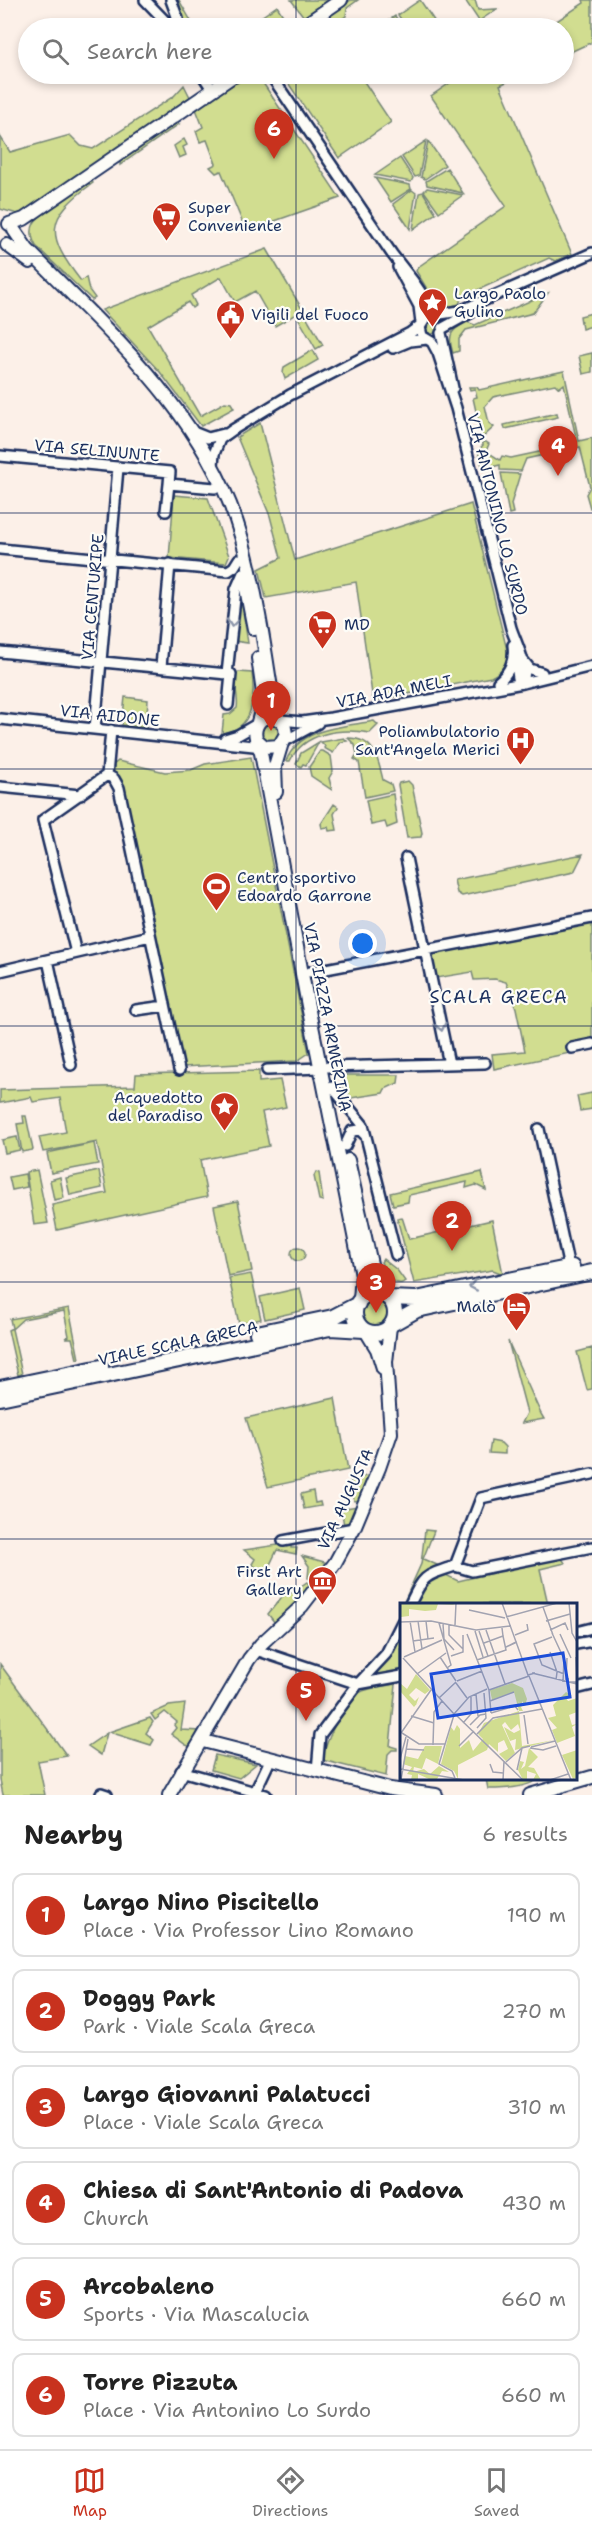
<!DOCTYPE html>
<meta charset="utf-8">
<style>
:root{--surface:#fff;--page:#f2f2f2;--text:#222;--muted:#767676;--line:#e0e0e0;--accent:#c8321e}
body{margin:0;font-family:"Shantell Sans",sans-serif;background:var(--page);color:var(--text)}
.you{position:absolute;left:363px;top:944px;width:21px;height:21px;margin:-15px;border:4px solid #fff;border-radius:50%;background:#1a73e8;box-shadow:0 0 0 9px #1a73e833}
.badge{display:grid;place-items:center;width:39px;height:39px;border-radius:50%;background:var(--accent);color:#fff;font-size:20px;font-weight:700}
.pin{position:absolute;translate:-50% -50px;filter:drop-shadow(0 2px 3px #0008)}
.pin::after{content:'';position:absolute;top:32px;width:21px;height:18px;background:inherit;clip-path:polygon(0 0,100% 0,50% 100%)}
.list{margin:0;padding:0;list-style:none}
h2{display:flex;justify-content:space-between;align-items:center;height:78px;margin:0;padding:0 24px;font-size:26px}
h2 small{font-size:20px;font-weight:400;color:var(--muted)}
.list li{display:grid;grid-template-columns:39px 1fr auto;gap:18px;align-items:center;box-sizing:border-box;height:84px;margin:0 12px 12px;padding:0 12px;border:2px solid var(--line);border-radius:12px}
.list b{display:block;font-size:22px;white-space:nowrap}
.list p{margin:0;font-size:20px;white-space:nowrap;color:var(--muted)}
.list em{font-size:20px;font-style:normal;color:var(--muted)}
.icon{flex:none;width:33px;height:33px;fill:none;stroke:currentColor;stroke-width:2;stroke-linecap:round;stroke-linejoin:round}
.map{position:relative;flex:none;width:592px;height:1795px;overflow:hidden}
.search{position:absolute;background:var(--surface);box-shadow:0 3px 9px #0003;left:18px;right:18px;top:18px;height:66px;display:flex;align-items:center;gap:15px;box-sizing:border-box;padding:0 21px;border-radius:33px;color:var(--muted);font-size:22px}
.sheet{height:654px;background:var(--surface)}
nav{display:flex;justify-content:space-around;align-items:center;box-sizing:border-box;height:84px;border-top:2px solid var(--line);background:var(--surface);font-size:16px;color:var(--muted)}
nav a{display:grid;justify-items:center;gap:3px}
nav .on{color:var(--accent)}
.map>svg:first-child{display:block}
</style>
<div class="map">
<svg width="592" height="1795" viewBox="0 0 592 1795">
<rect width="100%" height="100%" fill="#fcf0e8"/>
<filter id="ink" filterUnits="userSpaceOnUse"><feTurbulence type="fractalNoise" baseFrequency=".0167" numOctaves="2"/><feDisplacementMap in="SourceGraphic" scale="12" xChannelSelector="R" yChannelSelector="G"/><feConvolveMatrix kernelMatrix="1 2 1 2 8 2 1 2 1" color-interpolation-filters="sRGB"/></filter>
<g filter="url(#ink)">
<path fill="#d1dd90" stroke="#768677" stroke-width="1.5" d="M173,0H179L195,28H189Z
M291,0H330L304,17Z
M351,0H358L347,8L346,16L329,28H310Z
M420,0L439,28H414L413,26L407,28L398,15Z
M465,0H475L478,10L497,9L479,21Z
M583,0H592V42L564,55V28H546L584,3Z
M277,6L287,22L286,28H245Z
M395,16L403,28H377Z
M250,74H257L340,198L252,229L244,226L221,171L216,173L210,167L216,164L207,140L200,142L196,131L203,127L196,109L228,84L237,83Z
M282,74H359L391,122L339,158Z
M463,74H524L500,85L572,254L555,261L549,258L462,297L459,304L445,308L435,302L416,271L418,267L506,206L431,96Z
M184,85L190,97L21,215L0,209V136L10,152L70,135L81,146L93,149L174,96Z
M175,123L179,124L120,165V161Z
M184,139L187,145L183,147L186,155L179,158L174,146Z
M426,141L419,176L415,177L402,157Z
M428,141L445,165L425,179L421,177Z
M400,158L413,178L411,182L375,175Z
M447,168L463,193L427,185L426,181Z
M375,178L410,185L411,189L391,202Z
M92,181L93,183C45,218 45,235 81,281L86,277L89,290L95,298L92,300L36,246C32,239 30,231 34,223C41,211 79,190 92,181Z
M427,188L463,195L439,212L424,191Z
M412,190L416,193L410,229L393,204Z
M423,192L436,213L413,229L419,193Z
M267,249L323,345L316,349L296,314L275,326L255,291L235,302L221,277L191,295L196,305L192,308L188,302L148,326L200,416L225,402L231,403L234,408L201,426L160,372L102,310Z
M548,293L533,313L466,330L459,339V351L453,353C447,334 451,330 467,322L475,325Z
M592,313V326L582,329L580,316Z
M424 327a7 7 0 1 1 14 0a7 7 0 1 1-14 0Z
M313,350L318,360L285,379L283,373L284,367Z
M592,353V372L583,374L579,356Z
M564,371L579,441L592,438V507L590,508L586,494L590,487L580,447L526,459L521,471L500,470V465L483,469L478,451L483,445V442H486L489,444L486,451L500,460L502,456L511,458L567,446L570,439L577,442L564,384L559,388L555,384L493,397L485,406L489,423L494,427L482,438L473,398L477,397L475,389L470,390L469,387H477L479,390Z
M557,413L558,417L505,429L504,425Z
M260,423L295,560L471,504L507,650C508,662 502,672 491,677L373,701L356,582L266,598L259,569L281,558L270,516L237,437Z
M501,473L520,474L511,504L513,513L509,514Z
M174,495L208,498L229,556L226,563L169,558Z
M238,599H241L248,643L234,641Z
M239,672L252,673C255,698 254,729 222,733L224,715L230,714L237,708C239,696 234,686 234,674Z
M125,697L148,700L146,728L122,725Z
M374,721L378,725L370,733C340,728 304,732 290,761H286C300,727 342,727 374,721Z
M260 732a10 10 0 1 1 20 0a10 10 0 1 1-20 0Z
M344,738L347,741L340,742L333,753L324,748L325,746L321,742Z
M348,738C375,738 378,759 383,780L391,784L393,791L365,797L359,762L354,759L357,754L355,745Z
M319,742L306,765L303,764L301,767L296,764L301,753Z
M320,751H323L331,756L333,771L329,778L332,790L311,776L309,767Z
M251,757L309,1053L297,1061L182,1067L124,787L111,767L118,761L165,772L191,770L205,764Z
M408,781L412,785L422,833L421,837L407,838L398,785L399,783Z
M393,794L397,824L387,828L385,822L371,825L366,800Z
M334,804L338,807L334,814L337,830L329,831L328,827L322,828L321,824Z
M583,854L574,872L462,896L457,893L454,880Z
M592,923V1039L568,1044L570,1053L494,1069L492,1054L525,1051L516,1008L506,982L495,979L474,980L472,972L436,978L432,960L435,952Z
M259,1071V1082L280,1080L286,1107L262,1112L269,1146L200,1160L207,1197L57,1230L52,1205L107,1193L97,1142L43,1152L39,1137L66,1132L60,1098L33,1102L31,1097L0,1103V1090L135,1086L136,1074Z
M342,1075H399L398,1083L385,1089L383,1093L351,1098L344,1089Z
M592,1093V1109L580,1111L577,1096Z
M23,1116H26L33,1150L22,1152L17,1124L24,1123Z
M17,1137L20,1150L5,1153L2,1140Z
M94,1143L98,1164L51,1173L47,1153Z
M37,1170L48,1223L34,1225L26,1172Z
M99,1171L102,1188L70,1195L66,1178Z
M316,1172L319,1173L323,1201L319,1200L314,1176Z
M482,1172L486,1190L476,1185L466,1188L467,1182L409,1195L408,1202L393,1205L390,1193Z
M25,1174L27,1187L12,1190L9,1177Z
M60,1177L64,1198L54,1200L50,1180Z
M238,1201L252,1271L228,1276L214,1206Z
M402,1217L409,1239L492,1220L503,1274L493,1270L414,1283L397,1218Z
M291 1254a7 7 0 1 1 14 0a7 7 0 1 1-14 0Z
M383,1259L397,1270L405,1281L402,1283C391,1285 385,1272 381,1262Z
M251,1274L261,1319L239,1324L229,1278Z
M300,1288L305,1310L265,1319L260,1297Z
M363 1313a12 12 0 1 1 24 0a12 12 0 1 1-24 0Z
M69,1308L79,1359H77L72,1338H65L69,1336L64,1311L23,1319L12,1329L22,1374L18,1375L8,1330L12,1328L10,1319Z
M508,1341L541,1414L544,1419L522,1423L527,1413L525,1405Z
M592,1348V1389L587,1390L577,1352Z
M335,1398L348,1470L268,1487L246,1418Z
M491,1441L501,1443L505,1447V1454L489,1453Z
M367,1476L370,1477L361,1500L354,1501L350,1479Z
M313,1491L315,1503L320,1502L321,1506L304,1509L301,1494Z
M358,1506L349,1525L344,1526L342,1513L339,1509Z
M425,1530L434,1531L423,1559L442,1567L407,1604H403L421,1564Z
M291,1543V1548H297L296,1554L277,1550L265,1575L252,1564L255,1559L244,1550Z
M302,1556L328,1563L315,1581L308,1578L309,1566Z
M561,1557L565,1563L540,1569L548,1604H414L421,1585L442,1573L458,1581Z
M307,1582L311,1586L275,1623L268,1614L285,1593L288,1595Z
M401,1634V1670L376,1676L374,1674L391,1656Z
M0,1664L67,1756L38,1761L45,1795H3L0,1780Z
M304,1674L320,1679L309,1711L293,1705Z
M396,1684L390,1746L397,1748V1750H392L388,1754L386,1776L322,1760C327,1739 341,1706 359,1693C368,1687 386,1686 396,1684Z
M185,1704L181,1730L201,1731L189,1746L186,1745L171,1734L176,1728L174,1725L177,1722L165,1712L155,1720L151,1714L169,1706Z
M150,1718L153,1722L146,1733L154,1740L151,1745L109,1732Z
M107,1733L101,1755L88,1746Z
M215,1755L256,1764L239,1778L211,1770Z
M486,1779V1778L538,1779C527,1788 503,1789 488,1789Z"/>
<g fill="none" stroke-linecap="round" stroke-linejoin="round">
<defs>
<path id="street" d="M145,0L172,28
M170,26L178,19L171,0
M202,74L212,89
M270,74L392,254L413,281L436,315
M398,267L419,306L421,323
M443,328L472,312
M441,333L453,388
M393,348L410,341L427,339
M193,432L208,438L224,434
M0,456L170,472L169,484L215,488
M213,465L214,454L220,439L234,429L290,395L410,333L421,325
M166,511L169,484
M0,549L228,571L234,567L239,559
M0,652L227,674
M515,657L518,678L523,683
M522,659L530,669L542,673
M161,667L170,564
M227,674L236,589L243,573
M227,674H231L228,705
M498,682C510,672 515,661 513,645
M523,683C529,667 516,643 511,628L456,408L438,353L432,342L422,336L420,327L427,316L460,311L592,253
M0,719L263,747
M281,720L302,722L331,718L523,683L592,666
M95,729L118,468
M225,739L238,735L257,724
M283,742L318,723
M107,775L114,779L119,788L179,1070
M107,775L111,730
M0,787L80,795
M406,858L449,1064
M76,953L43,820L107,775
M48,960L71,1065
M0,971L150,936
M310,972L592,918
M136,1010L165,1006
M572,1048L592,1044
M328,1067L485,1063
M267,1070L321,1068
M332,1087L363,1125L396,1255
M539,1129L569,1268
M345,1146L352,1131L360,1130L365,1135
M283,1541L354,1528
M455,1566L481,1498L592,1474
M455,1566L472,1571L592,1547
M410,1604C424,1575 424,1576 455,1566
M576,1632L592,1628
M576,1644L592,1641
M256,1650L358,1684L402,1676
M576,1689L592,1685
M181,1771L266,1795
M317,1771L320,1735L358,1684L386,1654L402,1622
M101,1793L107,1795
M254,1794L271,1758"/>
<path id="secondary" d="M300,28L341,0
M9,224L24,219L236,74
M14,230L27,249C112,336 207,416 242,539C252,575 259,613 265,650C269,673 271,696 278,718
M7,245L30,262
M244,578L254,629
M258,722L264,700L258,658
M256,739L265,747L279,746L286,734L284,723L272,716L262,719C250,730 257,740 261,753L308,1006L362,1275L360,1300
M276,792L275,766L282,743
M348,1160L373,1273L386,1296
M366,1331L377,1349L383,1368
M203,1741L390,1789L436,1795
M169,1795L249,1659L261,1644L302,1606L335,1563L354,1528L379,1468L391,1433L386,1362L390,1326
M530,1795L592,1777"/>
<path id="primary" d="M355 1313a20 20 0 1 1 40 0a20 20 0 1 1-40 0Z
M388,1298L416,1299L572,1267
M392,1324L417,1310L592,1272
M257,1333L333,1317L358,1304
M0,1388L101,1367
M0,1398L330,1328L364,1330"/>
</defs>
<use href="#street" stroke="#1b2f5e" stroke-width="14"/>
<use href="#secondary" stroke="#1b2f5e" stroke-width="16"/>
<use href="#primary" stroke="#1b2f5e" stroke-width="18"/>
<use href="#street" stroke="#fdfcf7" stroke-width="9"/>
<use href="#secondary" stroke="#fdfcf7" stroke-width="12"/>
<use href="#primary" stroke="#fdfcf7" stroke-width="14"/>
</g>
<defs><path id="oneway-chevron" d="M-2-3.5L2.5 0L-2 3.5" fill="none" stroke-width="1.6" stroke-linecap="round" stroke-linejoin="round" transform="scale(1.5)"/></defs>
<g stroke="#8c96aa">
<use href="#oneway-chevron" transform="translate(232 623) rotate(96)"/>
<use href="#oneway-chevron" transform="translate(441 1027) rotate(78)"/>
<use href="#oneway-chevron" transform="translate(473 1286) rotate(169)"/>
</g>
</g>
<path fill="none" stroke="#1b2f5e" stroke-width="1.5" stroke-opacity="0.55" d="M296,0V28M296,74V1795M0,256H592M0,513H592M0,769H592M0,1026H592M0,1282H592M0,1539H592"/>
<defs>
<symbol id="supermarket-pin" viewBox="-11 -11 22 30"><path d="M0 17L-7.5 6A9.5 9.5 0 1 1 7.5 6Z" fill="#c8321e" stroke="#fdfcf7"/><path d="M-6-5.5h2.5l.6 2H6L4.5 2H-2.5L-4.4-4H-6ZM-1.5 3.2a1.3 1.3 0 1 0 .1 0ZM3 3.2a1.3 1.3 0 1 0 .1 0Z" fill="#fff"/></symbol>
<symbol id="sight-pin" viewBox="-11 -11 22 30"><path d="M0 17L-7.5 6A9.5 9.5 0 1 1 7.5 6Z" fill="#c8321e" stroke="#fdfcf7"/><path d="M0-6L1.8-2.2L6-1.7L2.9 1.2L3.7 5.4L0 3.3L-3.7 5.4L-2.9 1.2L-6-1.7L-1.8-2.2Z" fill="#fff"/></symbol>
<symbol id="civic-pin" viewBox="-11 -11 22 30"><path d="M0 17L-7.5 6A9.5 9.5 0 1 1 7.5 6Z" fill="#c8321e" stroke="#fdfcf7"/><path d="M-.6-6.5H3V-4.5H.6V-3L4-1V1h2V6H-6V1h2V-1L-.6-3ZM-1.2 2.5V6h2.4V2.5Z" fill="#fff"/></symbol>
<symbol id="hospital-pin" viewBox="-11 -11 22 30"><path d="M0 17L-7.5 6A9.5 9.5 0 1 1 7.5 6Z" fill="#c8321e" stroke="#fdfcf7"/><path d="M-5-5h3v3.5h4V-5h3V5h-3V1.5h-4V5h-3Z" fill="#fff"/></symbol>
<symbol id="stadium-pin" viewBox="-11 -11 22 30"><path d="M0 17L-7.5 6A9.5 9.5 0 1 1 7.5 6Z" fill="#c8321e" stroke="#fdfcf7"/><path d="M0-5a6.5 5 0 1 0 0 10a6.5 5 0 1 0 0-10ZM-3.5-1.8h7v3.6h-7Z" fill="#fff"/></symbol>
<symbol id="hotel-pin" viewBox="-11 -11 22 30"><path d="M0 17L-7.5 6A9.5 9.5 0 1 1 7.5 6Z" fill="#c8321e" stroke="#fdfcf7"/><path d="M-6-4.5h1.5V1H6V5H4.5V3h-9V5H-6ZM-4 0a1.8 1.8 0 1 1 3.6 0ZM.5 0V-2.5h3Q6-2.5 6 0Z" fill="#fff"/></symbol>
<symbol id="museum-pin" viewBox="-11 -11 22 30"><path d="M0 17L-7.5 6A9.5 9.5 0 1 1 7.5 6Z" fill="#c8321e" stroke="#fdfcf7"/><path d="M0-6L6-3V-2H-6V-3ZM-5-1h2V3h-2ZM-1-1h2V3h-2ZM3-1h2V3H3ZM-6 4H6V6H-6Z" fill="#fff"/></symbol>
</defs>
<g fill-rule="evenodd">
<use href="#supermarket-pin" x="150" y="200" width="33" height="45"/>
<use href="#sight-pin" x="416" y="286" width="33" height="45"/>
<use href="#civic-pin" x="214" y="298" width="33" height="45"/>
<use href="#supermarket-pin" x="306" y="608" width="33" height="45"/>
<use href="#hospital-pin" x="504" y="724" width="33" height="45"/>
<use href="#stadium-pin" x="200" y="870" width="33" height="45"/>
<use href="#sight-pin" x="208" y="1090" width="33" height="45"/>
<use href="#hotel-pin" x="500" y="1290" width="33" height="45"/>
<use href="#museum-pin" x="306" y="1564" width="33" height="45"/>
</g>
<g text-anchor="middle" stroke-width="4.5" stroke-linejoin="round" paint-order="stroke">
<g font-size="16" fill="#1b2f5e" stroke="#fdfcf7" text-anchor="start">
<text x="188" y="213">Super<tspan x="188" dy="18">Conveniente</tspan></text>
<text x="454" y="299">Largo Paolo<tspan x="454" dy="18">Gulino</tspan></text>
<text x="251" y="320">Vigili del Fuoco</text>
<text x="344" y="630">MD</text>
<text x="500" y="737" text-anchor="end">Poliambulatorio<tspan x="500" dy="18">Sant'Angela Merici</tspan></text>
<text x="237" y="883">Centro sportivo<tspan x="237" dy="18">Edoardo Garrone</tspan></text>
<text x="203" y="1103" text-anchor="end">Acquedotto<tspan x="203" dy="18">del Paradiso</tspan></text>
<text x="496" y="1312" text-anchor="end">Malò</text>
<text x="302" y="1577" text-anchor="end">First Art<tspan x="302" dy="18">Gallery</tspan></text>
</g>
<g font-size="16" fill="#1b2f5e" stroke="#fdfcf7">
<text transform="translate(97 450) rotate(5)" y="6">VIA SELINUNTE</text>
<text transform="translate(498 514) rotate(76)" y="6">VIA ANTONINO LO SURDO</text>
<text transform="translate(92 597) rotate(-85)" y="6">VIA CENTURIPE</text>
<text transform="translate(394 691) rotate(-11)" y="6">VIA ADA MELI</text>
<text transform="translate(110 715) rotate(6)" y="6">VIA AIDONE</text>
<text transform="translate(328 1017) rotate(79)" y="6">VIA PIAZZA ARMERINA</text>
<text transform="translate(178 1343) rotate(-12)" y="6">VIALE SCALA GRECA</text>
<text transform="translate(345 1499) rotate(-65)" y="6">VIA AUGUSTA</text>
</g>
<g font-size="18" letter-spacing="1.5" fill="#1b2f5e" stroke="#fdfcf7">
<text x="499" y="1003">SCALA GRECA</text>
</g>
</g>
<g transform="translate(400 1603)">
<rect width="177" height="177" fill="#fcf0e8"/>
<path d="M0,0H48L56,2L38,1L36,7L25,8L9,6V13L1,14L0,20ZM16,71L30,87L25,91L16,85L9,92L15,98L19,94L16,102L23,94L14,104L0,88V80L7,86ZM112,80L123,85L127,96L125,103L122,98V104L118,98L123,108H119L122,143L154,137L115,147L116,136L110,138L104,124L114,130L120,127L118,121L111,127L105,119L102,122L115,150L106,158L99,151L108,146L104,137L98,140V149L89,141L87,147L58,162V176L54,168L41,161L51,124L54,128L57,122L60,126V145L69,137L73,148L83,136L78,131L84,120L119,108L114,89L92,97L90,87ZM166,89L172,93L166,95L168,98L177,95V109L169,112L172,122L177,121L172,124L175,133L157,140L152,127L157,125L148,115L156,113L153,102ZM25,143H42L38,161L26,155L22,166L14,164L13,169L24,166L30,171L39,163L49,169L42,168L37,176L50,177H31L18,171V177H11L12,172L7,171L12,164L3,161L5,153L18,156ZM129,145L138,154L128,164L134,165L141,177H133L136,171L127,168V177H123L118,167L120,158L124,159L121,166L125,163ZM177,147V174L176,175L173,176L162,152Z" fill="#d1dd90"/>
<path fill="none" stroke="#a2a3b1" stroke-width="1.5" d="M102,0L128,72L135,70M169,0L172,30L177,39M143,4L153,32M69,7L105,15M106,14L157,0M10,18L15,49M18,18L22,46M26,18L28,36M146,18L170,11M0,19L31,18L76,27M39,20L51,62L47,65M43,21L44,36L54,47M49,21V32L63,46M55,22L56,0M76,27L111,23M86,27L105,81M150,27L165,20L168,27M75,28L83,54M79,28L88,53M152,30L164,56L163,79M67,31L89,87M160,31L171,55M115,32L128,27L127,21M152,34L134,41L142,62L164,71M13,38L34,35M116,39L106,44L117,39M84,40L103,33L102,25M150,49L157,69L156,77M51,53L63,49V32M4,54L42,37M40,54L56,78M3,55L54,111M77,57L106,47L103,33M132,70L177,81M17,71L46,50M129,73L171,177M168,75V79H177L176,54M166,77L167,55M57,78L82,68M56,80L67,95M89,87L129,73M89,87L91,110M76,91L78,113M39,95L56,79M90,98L114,89M91,110L115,103L118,107M54,111L69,94L87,86M54,112L39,161L52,168L55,175M56,112L123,177M124,112L128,141M11,113L34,120M63,120L71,111V93M70,122L80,112L86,111M77,125L86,115L84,90M1,130L31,87M2,130L19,141H45M77,131L93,115L142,106M33,142L34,109L42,98M59,143L74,128M131,144L155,138M130,145L143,147L156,143M6,146L24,147M0,156L6,134M106,159L122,145L130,143M90,161L93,169L103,170M0,166L64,177M117,167L122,145M1,177L8,136M103,177L104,158M150,177L168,171"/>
<path fill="#1d4ed8" fill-opacity="0.15" stroke="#1d4ed8" stroke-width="3" d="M163,50L170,94L38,115L31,71Z"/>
<rect width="177" height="177" fill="none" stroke="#1b2f5e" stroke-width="3"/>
</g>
</svg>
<div class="you"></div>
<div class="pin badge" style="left:271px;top:731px">1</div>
<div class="pin badge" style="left:452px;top:1251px">2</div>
<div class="pin badge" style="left:376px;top:1313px">3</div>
<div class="pin badge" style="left:558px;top:476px">4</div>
<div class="pin badge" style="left:306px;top:1721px">5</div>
<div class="pin badge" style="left:274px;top:159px">6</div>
<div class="search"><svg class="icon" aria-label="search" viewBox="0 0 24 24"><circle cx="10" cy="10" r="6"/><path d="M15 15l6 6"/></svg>Search here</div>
</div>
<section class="sheet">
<h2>Nearby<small>6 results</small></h2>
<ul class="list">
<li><span class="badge">1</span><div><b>Largo Nino Piscitello</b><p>Place · Via Professor Lino Romano</p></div><em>190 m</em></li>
<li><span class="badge">2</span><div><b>Doggy Park</b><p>Park · Viale Scala Greca</p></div><em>270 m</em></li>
<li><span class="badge">3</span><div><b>Largo Giovanni Palatucci</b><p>Place · Viale Scala Greca</p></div><em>310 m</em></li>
<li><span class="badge">4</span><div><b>Chiesa di Sant'Antonio di Padova</b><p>Church</p></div><em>430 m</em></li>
<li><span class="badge">5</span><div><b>Arcobaleno</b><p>Sports · Via Mascalucia</p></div><em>660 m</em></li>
<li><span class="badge">6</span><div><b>Torre Pizzuta</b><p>Place · Via Antonino Lo Surdo</p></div><em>660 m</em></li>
</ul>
</section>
<nav>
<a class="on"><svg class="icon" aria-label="map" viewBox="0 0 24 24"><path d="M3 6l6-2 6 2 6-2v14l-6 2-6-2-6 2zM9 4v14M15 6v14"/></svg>Map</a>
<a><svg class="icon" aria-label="directions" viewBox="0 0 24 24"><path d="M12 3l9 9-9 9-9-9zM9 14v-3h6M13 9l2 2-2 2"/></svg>Directions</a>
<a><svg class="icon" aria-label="saved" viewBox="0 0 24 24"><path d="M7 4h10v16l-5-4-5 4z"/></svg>Saved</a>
</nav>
